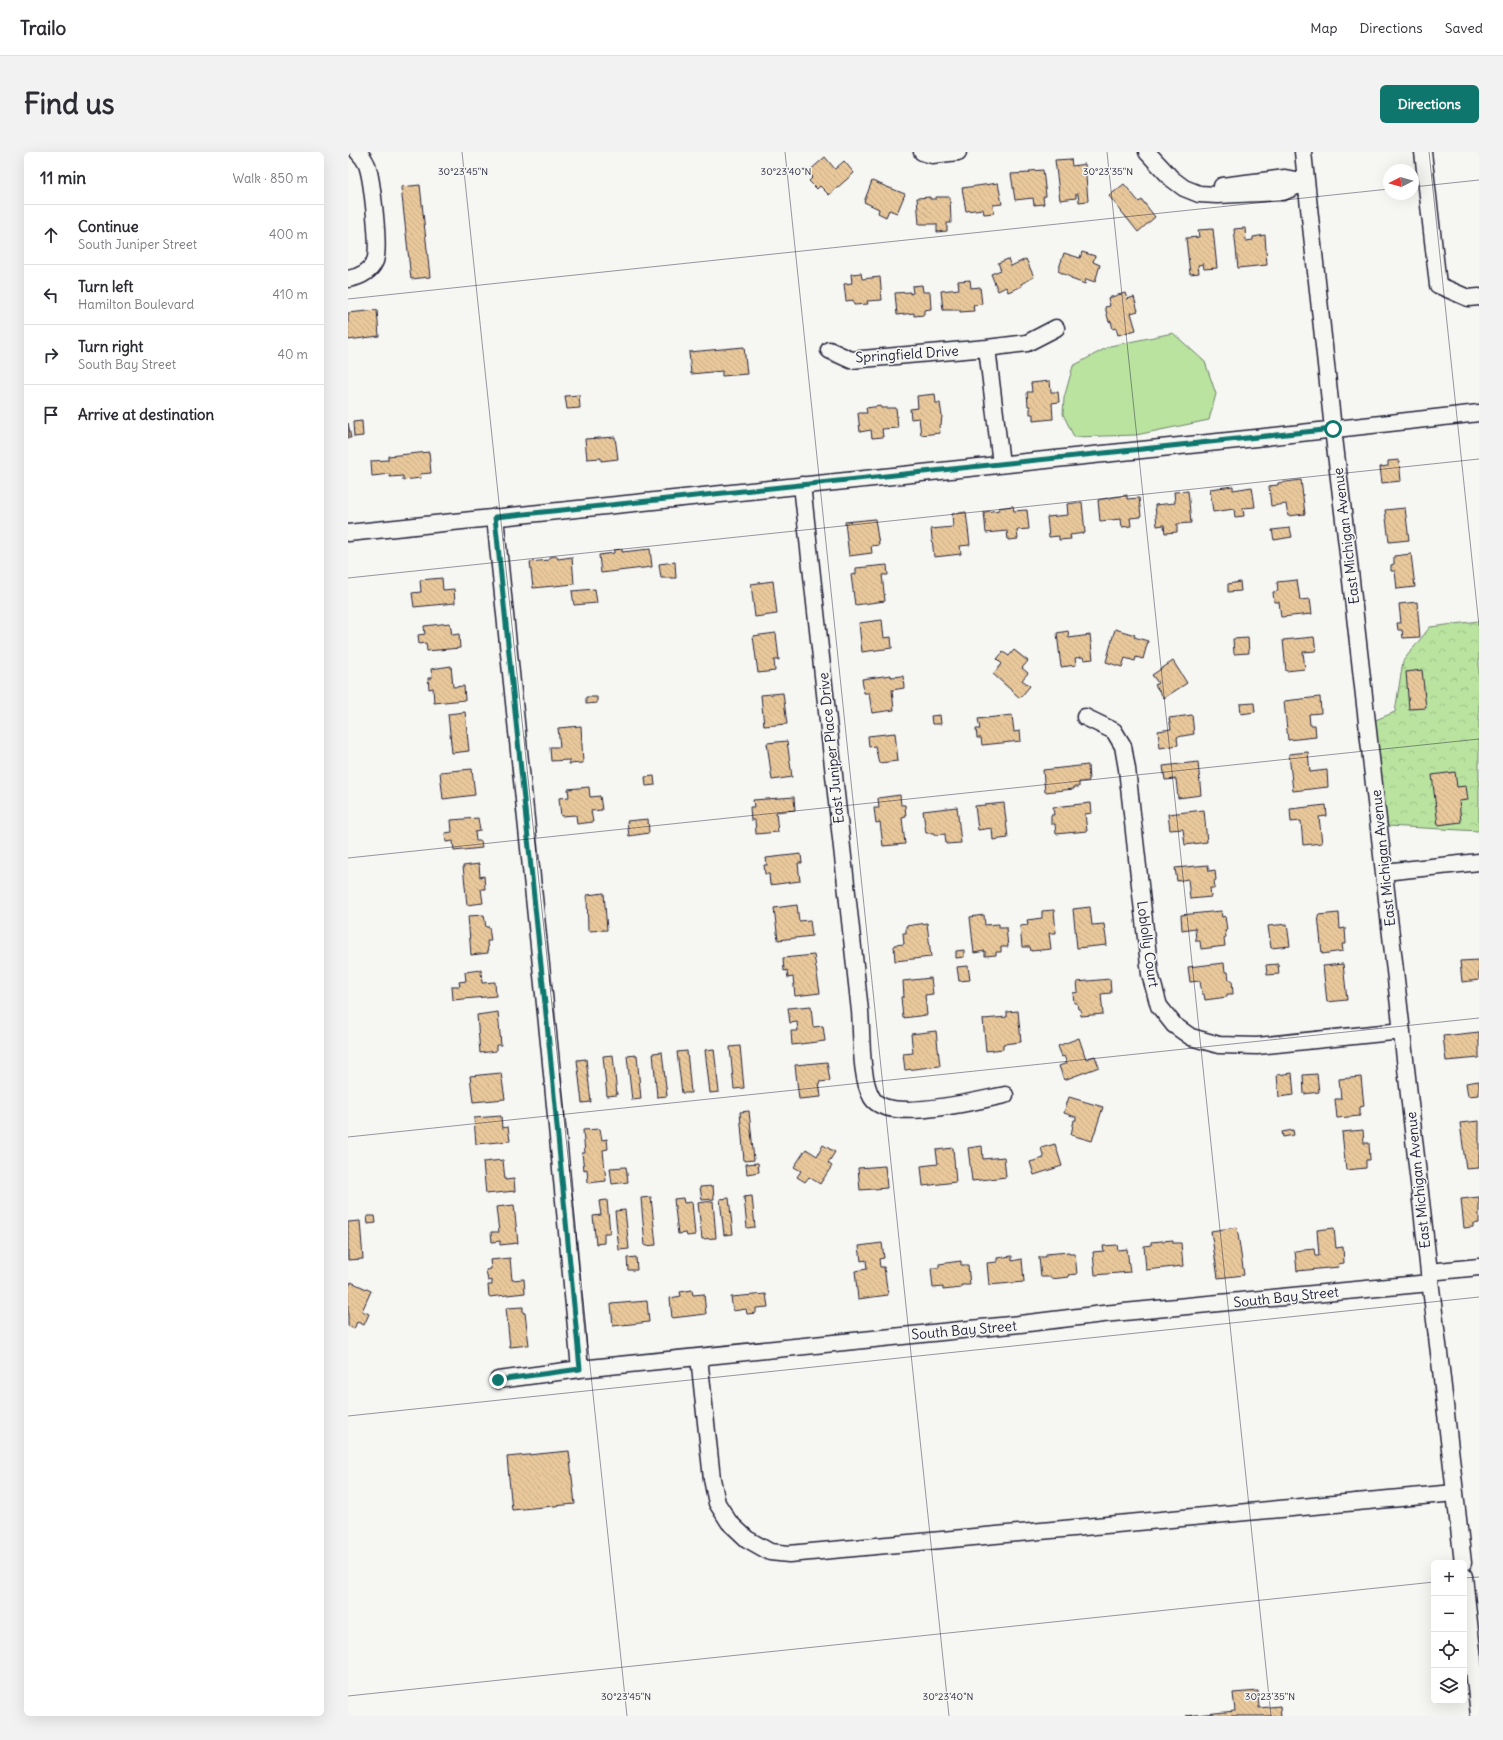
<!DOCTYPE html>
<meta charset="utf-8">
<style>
:root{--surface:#fff;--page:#f2f2f3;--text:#2b2b33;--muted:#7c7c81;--line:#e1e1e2;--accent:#0f766e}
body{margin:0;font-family:Delius,sans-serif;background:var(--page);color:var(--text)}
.controls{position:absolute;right:12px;bottom:12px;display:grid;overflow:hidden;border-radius:6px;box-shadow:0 4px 16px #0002}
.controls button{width:36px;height:36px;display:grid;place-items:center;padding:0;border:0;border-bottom:1px solid var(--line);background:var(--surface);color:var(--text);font:20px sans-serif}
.compass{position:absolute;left:1035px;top:12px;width:36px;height:36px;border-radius:50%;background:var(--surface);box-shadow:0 4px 16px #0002;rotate:264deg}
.stop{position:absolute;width:12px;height:12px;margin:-9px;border:3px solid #0f766e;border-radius:50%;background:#fff}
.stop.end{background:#0f766e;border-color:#fff;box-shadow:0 1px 4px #0008}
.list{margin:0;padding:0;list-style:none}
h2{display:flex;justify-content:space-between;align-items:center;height:52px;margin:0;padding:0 16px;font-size:17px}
h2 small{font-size:13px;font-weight:400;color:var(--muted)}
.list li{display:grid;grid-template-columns:26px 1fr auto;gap:12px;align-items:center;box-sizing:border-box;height:60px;padding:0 16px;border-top:1px solid var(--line)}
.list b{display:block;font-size:15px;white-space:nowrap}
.list p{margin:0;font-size:13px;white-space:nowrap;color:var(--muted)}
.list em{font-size:13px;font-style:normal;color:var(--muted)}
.icon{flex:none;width:22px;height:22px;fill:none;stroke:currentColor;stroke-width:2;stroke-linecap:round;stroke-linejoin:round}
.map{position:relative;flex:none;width:1131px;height:1564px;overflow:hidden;border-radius:6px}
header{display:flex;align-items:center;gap:24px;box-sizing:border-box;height:56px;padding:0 20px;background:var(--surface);border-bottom:1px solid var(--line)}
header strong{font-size:19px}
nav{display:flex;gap:22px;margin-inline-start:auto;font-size:14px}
.intro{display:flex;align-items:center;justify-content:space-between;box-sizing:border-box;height:96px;padding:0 24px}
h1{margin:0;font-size:28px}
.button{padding:10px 18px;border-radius:6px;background:var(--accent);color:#fff;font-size:14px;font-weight:700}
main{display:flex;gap:24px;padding:0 24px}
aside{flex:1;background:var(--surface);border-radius:6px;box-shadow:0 4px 16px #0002}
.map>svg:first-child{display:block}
</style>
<header>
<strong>Trailo</strong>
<nav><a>Map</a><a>Directions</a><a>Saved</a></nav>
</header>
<div class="intro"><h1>Find us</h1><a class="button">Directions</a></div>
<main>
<aside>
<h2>11 min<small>Walk · 850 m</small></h2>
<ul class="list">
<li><svg class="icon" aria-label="ahead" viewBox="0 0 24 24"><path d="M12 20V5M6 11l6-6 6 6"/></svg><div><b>Continue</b><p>South Juniper Street</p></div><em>400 m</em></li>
<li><svg class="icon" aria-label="left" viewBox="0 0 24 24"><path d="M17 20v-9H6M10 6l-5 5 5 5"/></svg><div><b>Turn left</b><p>Hamilton Boulevard</p></div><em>410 m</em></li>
<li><svg class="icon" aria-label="right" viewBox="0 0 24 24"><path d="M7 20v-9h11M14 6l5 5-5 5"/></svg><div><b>Turn right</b><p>South Bay Street</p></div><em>40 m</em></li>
<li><svg class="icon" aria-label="arrive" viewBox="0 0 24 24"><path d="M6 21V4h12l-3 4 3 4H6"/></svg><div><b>Arrive at destination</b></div></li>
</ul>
</aside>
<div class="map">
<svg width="1131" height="1564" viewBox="0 0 1131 1564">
<defs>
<pattern id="forest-crowns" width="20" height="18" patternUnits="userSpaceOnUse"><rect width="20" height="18" fill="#b9e39f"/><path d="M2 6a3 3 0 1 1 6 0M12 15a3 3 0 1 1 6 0" fill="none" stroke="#9fc28a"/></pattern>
<pattern id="building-back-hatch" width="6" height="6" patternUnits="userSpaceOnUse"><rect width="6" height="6" fill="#e9c89b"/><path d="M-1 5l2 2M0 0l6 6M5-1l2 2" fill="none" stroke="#c8ac86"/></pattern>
</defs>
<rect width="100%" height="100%" fill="#f6f6f2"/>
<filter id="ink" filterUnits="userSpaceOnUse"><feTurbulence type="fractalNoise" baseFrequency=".025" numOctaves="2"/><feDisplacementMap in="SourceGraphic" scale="8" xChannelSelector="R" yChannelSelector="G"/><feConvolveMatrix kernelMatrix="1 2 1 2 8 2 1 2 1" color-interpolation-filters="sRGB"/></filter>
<g filter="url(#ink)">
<path fill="#b9e39f" stroke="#6e826d" d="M825,181L857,210L868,242L861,268L788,283L726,285L715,262L716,246L725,214L762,194Z"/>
<path fill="url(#forest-crowns)" stroke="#6e826d" d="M1131,469V679L1039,674L1025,569L1047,560L1055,509L1082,475Z"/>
<path fill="url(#building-back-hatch)" stroke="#22223b" d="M477,5L487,17L496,9L506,21L481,43L472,34L469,37L461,29L465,25L460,20Z
M723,7L724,14L737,12L740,49L731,50L730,42H728V46L712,48L707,8Z
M695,18L698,44L695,45L696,52L686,53L685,46L667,48L663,22L682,21L681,19Z
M524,29L557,42L549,61L541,58L538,65L530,61L531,57L516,50Z
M650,31L654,52L645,53L646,61L636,62L635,57L618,59L614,36Z
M776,32L791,50L794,48L807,65L790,80L761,44Z
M72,33L82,125L63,127L53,35Z
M582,45V47H588V45H602L603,71H599V79L589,80V72H571L569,46Z
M897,76L898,89L905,88V85L917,83L919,113L890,116L886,77Z
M865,77L869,116L856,117L855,112L850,113L851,121L842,122L838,86L851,85L850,78Z
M734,100L747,104L745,110L752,113L747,130L738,127L737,132L723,127L724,126L710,119L716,101L732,106Z
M660,107L663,114L678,107L686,125L673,132L674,134L660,140L658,135L650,139L643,122L653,118L650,111Z
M513,121L514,127L532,125L534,148L519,149L520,152L506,153L505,148L498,149L496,132L504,131L503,122Z
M622,128L623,136L632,135L634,152L625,153L626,159L612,160V158H595L593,139L611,137L610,129Z
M574,133L575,140H582L583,157L576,158V163L566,164V161L549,163L547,141L562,140V142L565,141L564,134Z
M777,141L779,147L786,145L790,159L783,161L788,178L770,183L768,176L765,177L763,169L761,170L757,155L762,154L760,146Z
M29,158L31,184L0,188V161Z
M396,195L399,222L374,224V219L343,222L341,200Z
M702,229L703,240H710L711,250L704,251L705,267L685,269V262H682V254H680L679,240H684L683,231Z
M587,242L588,251H592L594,264L593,273H591L592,281L573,283L571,266L563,267L562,257L570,256L569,244Z
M231,243L232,256L219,257L217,244Z
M533,254V256H548L550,276L534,277L535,285L524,286L523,278L512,280L510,261H519L518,256Z
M14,269L15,284L6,285L5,270Z
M0,271L3,286H0Z
M267,285L270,307L253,309V306L239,307L237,287Z
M81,300L83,321L72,322L73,326L55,328V324L42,325V322L24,324L23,309L40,308V304Z
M1051,308L1053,329L1034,331L1032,315L1040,314V309Z
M953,328L957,362L940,364L938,352L923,354L921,334L930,333V331Z
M885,334V338L904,335L907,355L895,356L896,364L887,365L886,357L865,360L862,337Z
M840,339L843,371L829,372V380L817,381L816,373L809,374L807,353L827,351L826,340Z
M779,343V347L791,346L793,365L782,366L783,374L774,375L773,367L752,369L750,348Z
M734,350L737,381L722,383L723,387L711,388V384L701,385L699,365L720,363L719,352Z
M665,354L666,359L679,358L681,377L669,378L670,387L660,388L659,379L638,381L636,360L651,358V356Z
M1057,356L1061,388L1041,390L1037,358Z
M618,360L622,393L612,394L613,402L586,405L583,377L605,375L604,362Z
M527,367L531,393L523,394L524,401L501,404L497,370Z
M942,376L944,385L926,388L924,378Z
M274,397V400L302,397L304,415L253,421L251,403L266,401V398Z
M1063,402L1067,435L1049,437L1047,419H1043V413L1046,412V404Z
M209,404L210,407L224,405L226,432L185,436L182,410L201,408V405Z
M327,410L328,426H313L311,412Z
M539,413L540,423H534L537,449L507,453L503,423L508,422V416Z
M94,426L95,438L106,437L107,451L66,455L64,441L73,440L72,428Z
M949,428L952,448L962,447L964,462L933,465L931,450H926L925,440L930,439L929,430Z
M425,429L429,462L407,465L403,432Z
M892,430L893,439L880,440V432Z
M247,437L249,451L226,453L224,439Z
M1069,450L1072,485L1055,486L1054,478H1050L1049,471H1053L1051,452Z
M534,468L536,486L543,485L544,496L514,500L511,471Z
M102,471L104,483L111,482L112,496L79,499L78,491L71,492L70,483L77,482L76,474Z
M767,477L787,483L786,485L800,489L795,507L788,505L787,509L777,506L774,515L758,510Z
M720,479L721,486L742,483L745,507L736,508L735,505L727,506L728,513L713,515L709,481Z
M428,481L431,508H426L427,519L410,521L405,484Z
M966,485L968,499L955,500L957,517L938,519L935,488Z
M900,486L901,501L886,502L885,487Z
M666,498L680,509L674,516L680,521L674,528L682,534L672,546L645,522L654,512L649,507L655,500L661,504Z
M825,509L839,531L816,546L807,533L810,531L804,523Z
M103,514L105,535L116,534L117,548L86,551L85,536L81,537L80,526H84L83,517Z
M1074,518L1078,556L1061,557L1058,520Z
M543,523V525L555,524L556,536L544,538L546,558L524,561L521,541H516L514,527Z
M435,541L439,572L416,574L413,543Z
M238,545H249V551L238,552Z
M972,545L973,561L961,562L962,573H967L968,585L940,588L936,549Z
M906,551L907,560L893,562L892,552Z
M117,560L121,599L104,601L100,562Z
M592,563L593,572H584L583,564Z
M664,563L666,580L672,579L673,589L634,593L633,586H629L628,577H632L630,567Z
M844,563L846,582L829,585L830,593L812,596L810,579L823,577L821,566Z
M233,574L235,611L221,612V608L203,609L202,595H212L210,576Z
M547,581L550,609L531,611L527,594L521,595L520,584Z
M439,589L444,625L424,628L419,591Z
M960,600L962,620L979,618L980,635L945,639L941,602Z
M850,610L853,643L830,646L828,627L817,628L815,614Z
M740,613L741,629L731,630V635H726V637L697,640L695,618Z
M124,617L127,643L95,647L92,620Z
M1107,620L1109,635L1118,634L1120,648L1111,649L1113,670L1090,673L1084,623Z
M306,624L307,633L298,634L297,625Z
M241,635L242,645L252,644L254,658L243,659L245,670L229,672L228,663L213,664L211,646L221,645L220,637Z
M552,643L553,653H557L558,665L554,666L557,692L535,694L532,670L528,671L526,656H531L530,646Z
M446,645L447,658L428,660L430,680L408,682L407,668H403L402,655H406L405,648Z
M656,651L660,686L645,688L644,676L630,678L627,654Z
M743,651L744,661L737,662L739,679L708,682L707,672H703V663H706L705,655Z
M978,653L979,664L971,665L974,691L955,693L953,669L943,670L942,657Z
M609,655L613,691L598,692L597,682L586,683V681H578L575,659Z
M856,658L859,690L837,693L835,677L822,678L820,662Z
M130,666L132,679L127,680L128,689H133L134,696L106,699L105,689L98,690L97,681L104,680L103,668Z
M300,667L301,681L281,684L279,669Z
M453,702L454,711H450L452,729L422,733L421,722H417L416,713H419L418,706Z
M131,712L132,725L136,724L137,737H133L135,751L119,753L115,714Z
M860,713L861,719L867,718L868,728L866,729L867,736H862L863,745L842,747L840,727L829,729L827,716Z
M256,741L259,778L240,779L239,743Z
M449,753L451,769L462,768L464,784L430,788L426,756Z
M742,755L744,773L756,772L759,793L729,796L725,757Z
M706,758L708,781H701L703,797L683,799L682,795H674L672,774L680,773L679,768L694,766V759Z
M873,759L874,765L877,764L879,778H877L878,785L876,786L877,794L853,797L852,789H848L847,776L834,778L833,763Z
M991,761L992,777L997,776L998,792H994L995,799L974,802L970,763Z
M136,763L138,775H141L143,789H139L140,801L123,803L120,764Z
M636,763L637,773L651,772V775H658L660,795H653V800H648V803L637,804V799L626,801L622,765Z
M579,771L583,805L547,809L546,793L556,792L555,781H558V774Z
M939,772L942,794L923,796L920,774Z
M616,798V805L608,806V799Z
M466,803L472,841L447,844L445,825L440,826L439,818L436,819L435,806Z
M1131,808V828L1114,830L1112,809Z
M876,811L877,820H880L881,828H884L885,842H879V845L857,848L856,842H854L852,829L842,830L840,815Z
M930,812L931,822L919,823L918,813Z
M995,812L999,848L979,850L975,814Z
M620,814L622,828L611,829L609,815Z
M133,818L134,831L147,830L148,844L105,848L104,834H112L111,830L118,829L117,820Z
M583,826L585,842L577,843L579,863L555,866L553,845H556L555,829Z
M762,827L763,841L753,842L755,862L733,864L732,857H730L729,851H726L725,841L730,840L729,830Z
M463,854L465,875L475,874L477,889L444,893L443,879H450L449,870L442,871L440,856Z
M670,859L673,890L655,892V897L638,899L635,867L659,865V860Z
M150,860L153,893H148V899L132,901L129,863Z
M588,879L592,914L557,918L555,902L565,901L563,882Z
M1131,880V906L1098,909L1095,884Z
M731,886L738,907L747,904L751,915L716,928L711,914L719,911L716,904L714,905L710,894Z
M392,894L396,936L386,937L382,895Z
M366,897L371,940L362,941L357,898Z
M339,899L343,941H334L329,900Z
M314,900L319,944L309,945L305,901Z
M265,903L269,943L259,944L255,904Z
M289,903L293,947L284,948L279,904Z
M238,907L243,950L234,951L229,908Z
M479,910L482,929L471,930L473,945L451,947L447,913Z
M153,921L157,947L125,950L122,924Z
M944,921L946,943L931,945L929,923Z
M969,922L971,940L956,942L955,923Z
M1013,925L1016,954L1012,955V964L989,966L987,947H993L991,927Z
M1131,929V943L1120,944L1118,931Z
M721,945L755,955L744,989L723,983L726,968H728V965L716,961Z
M401,959L406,1008L396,1009L392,960Z
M153,964L154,976L160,975L162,989L128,992L126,966Z
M1131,969V1016L1118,1017L1112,971Z
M252,977L254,988L259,987L260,997L255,998L258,1029L240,1031L239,1017L236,1018L234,1001H237L235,978Z
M945,978L946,983L935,985L934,980Z
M1015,978L1016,991H1021L1022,1008H1018V1016L998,1018L994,980Z
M707,992L714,1014L686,1023L682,1010L696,1006L693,996Z
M475,993L487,1000L480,1011L484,1014L472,1032L461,1025L457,1030L449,1025L453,1019L446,1015L458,997L469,1004Z
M634,994L635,1007L656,1005L658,1025L624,1029L620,996Z
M605,996L608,1030L575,1034L573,1014L590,1012L588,998Z
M155,1008L157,1028L166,1027L167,1039L138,1042L135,1010Z
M410,1011L411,1020L399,1022L398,1012Z
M537,1014L539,1036L512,1038L510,1016Z
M278,1015L280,1030L264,1032L262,1016Z
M365,1034L366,1047L354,1048L352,1035Z
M404,1044L407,1075L399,1076L396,1045Z
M303,1045L308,1093L297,1094L293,1046Z
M1131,1045V1071L1125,1072V1075L1116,1076L1113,1047Z
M335,1046L336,1051L344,1050L347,1083L339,1084L338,1081L330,1082L326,1047Z
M381,1046L385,1082L376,1083L372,1047Z
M259,1048L262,1081H256V1091L248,1092L245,1064L253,1063L251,1049Z
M365,1049L368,1086L354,1087L350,1051Z
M166,1053L170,1091L152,1093V1089L144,1090L143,1080H151L148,1055Z
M277,1058L281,1097L271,1098L267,1059Z
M19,1064H27L28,1071L20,1072Z
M12,1069L15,1107L0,1108V1070Z
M889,1075L896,1123L870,1126L863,1079Z
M986,1076L988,1096L995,1095L996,1111L990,1112L991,1115L949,1119L947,1099L966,1097L967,1104H971L969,1078Z
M825,1088V1091H833L835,1114L798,1118L796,1094L803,1093V1090Z
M534,1091L536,1106L531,1107L532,1115H536L540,1143L510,1147L507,1119L519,1117L518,1108L513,1109L511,1094Z
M769,1093L770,1098L779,1097L782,1120L747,1123L745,1100L756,1099L755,1094Z
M721,1100V1102H727L729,1122L720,1123L721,1125L703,1127V1125H693L691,1105H698V1102Z
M664,1104V1109L674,1107L676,1130L641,1133L639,1111L649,1110V1106Z
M288,1105L289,1118H280L279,1106Z
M162,1106L164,1128L176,1127L177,1141L141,1145L140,1133H144V1128L140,1129L138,1118L143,1117L142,1108Z
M613,1109V1113H620L622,1133H613V1136L595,1138V1135L585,1136L583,1116H591V1112Z
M3,1130L23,1139L14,1159L21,1162L16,1173L9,1170L6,1177L0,1174V1137Z
M344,1138L345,1143L356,1142L358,1162L324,1166L322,1146L333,1144L332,1140Z
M418,1142L420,1155L408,1156V1161L399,1162L398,1157L385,1159L383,1145Z
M299,1149L301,1170L265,1174L263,1152Z
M175,1155V1161H177L181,1193L162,1195L158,1156Z
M221,1299L227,1352L164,1358L159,1305Z
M910,1539L911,1556L932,1554L933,1564H838L887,1559L885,1541Z"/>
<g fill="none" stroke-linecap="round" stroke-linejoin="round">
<defs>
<path id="minor" d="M574,0L584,3L610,0
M799,0L824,27L836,36L851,42L869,43L935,40L958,30
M955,0L985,277L999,393L1081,1120L1092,1209L1115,1411
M1075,0L1090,133L1120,146L1131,145
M874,34L937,26L958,30
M0,127C12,125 22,120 27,109C32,96 24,27 19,13C17,8 14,4 10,0
M639,196L653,312
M481,198L503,208L639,196L679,191L708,176
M454,333L512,859C514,883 512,926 524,946C540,972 631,948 657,943
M147,365L202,901L232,1217
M0,381L908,286L1131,261
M737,565L766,579L775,594L779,617L802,822L811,854L826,873L843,885L871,893L909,894L1054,879
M1036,720L1131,710
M1081,1120L1131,1115
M351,1205L364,1327L369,1351L381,1370L399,1387L422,1400L441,1402L1107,1341
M150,1228L232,1217L672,1172L755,1162L1082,1131
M1116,1424L1131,1564"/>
</defs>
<use href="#minor" stroke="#22223b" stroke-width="19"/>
<use href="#minor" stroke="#f6f6f2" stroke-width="16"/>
</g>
</g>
<g fill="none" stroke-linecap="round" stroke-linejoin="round" filter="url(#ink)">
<path stroke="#0f766e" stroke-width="5" d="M150,1228L232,1217L202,901L147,365L985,277"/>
</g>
<path fill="none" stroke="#22223b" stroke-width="1" stroke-opacity="0.45" d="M114,0L279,1564M437,0L601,1564M759,0L923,1564M1081,0L1131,474M1065,35L1131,28M0,147L1041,37M0,426L1131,307M0,706L1131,587M0,985L1131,866M0,1264L1131,1145M1116,1426L1131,1425M0,1544L1086,1430"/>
<g text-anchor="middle" stroke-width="3" stroke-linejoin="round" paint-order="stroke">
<g font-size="14" fill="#22223b" stroke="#f6f6f2">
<text transform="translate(559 202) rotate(-4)" y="5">Springfield Drive</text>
<text transform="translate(998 384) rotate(-97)" y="5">East Michigan Avenue</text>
<text transform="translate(483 596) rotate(-96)" y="5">East Juniper Place Drive</text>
<text transform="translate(1035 706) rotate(-96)" y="5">East Michigan Avenue</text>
<text transform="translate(800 792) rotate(82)" y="5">Loblolly Court</text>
<text transform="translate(1070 1028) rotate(-96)" y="5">East Michigan Avenue</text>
<text transform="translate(938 1145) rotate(-6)" y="5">South Bay Street</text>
<text transform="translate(616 1178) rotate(-5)" y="5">South Bay Street</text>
</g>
</g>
<g font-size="10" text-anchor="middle" fill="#22223b" stroke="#f6f6f2" stroke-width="3" stroke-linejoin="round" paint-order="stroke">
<text x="115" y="23">30°23'45"N</text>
<text x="438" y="23">30°23'40"N</text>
<text x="760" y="23">30°23'35"N</text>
<text x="278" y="1548">30°23'45"N</text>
<text x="600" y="1548">30°23'40"N</text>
<text x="922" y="1548">30°23'35"N</text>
</g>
</svg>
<div class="controls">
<button>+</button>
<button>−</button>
<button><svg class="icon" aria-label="locate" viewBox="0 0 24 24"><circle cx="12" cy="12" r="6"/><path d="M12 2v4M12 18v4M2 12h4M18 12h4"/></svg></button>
<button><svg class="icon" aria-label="layers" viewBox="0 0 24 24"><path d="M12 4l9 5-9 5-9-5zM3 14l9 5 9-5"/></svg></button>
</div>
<svg class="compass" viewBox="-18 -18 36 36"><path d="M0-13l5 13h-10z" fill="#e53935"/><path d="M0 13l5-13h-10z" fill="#7c7c81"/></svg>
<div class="stop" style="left:985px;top:277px"></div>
<div class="stop end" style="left:150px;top:1228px"></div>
</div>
</main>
